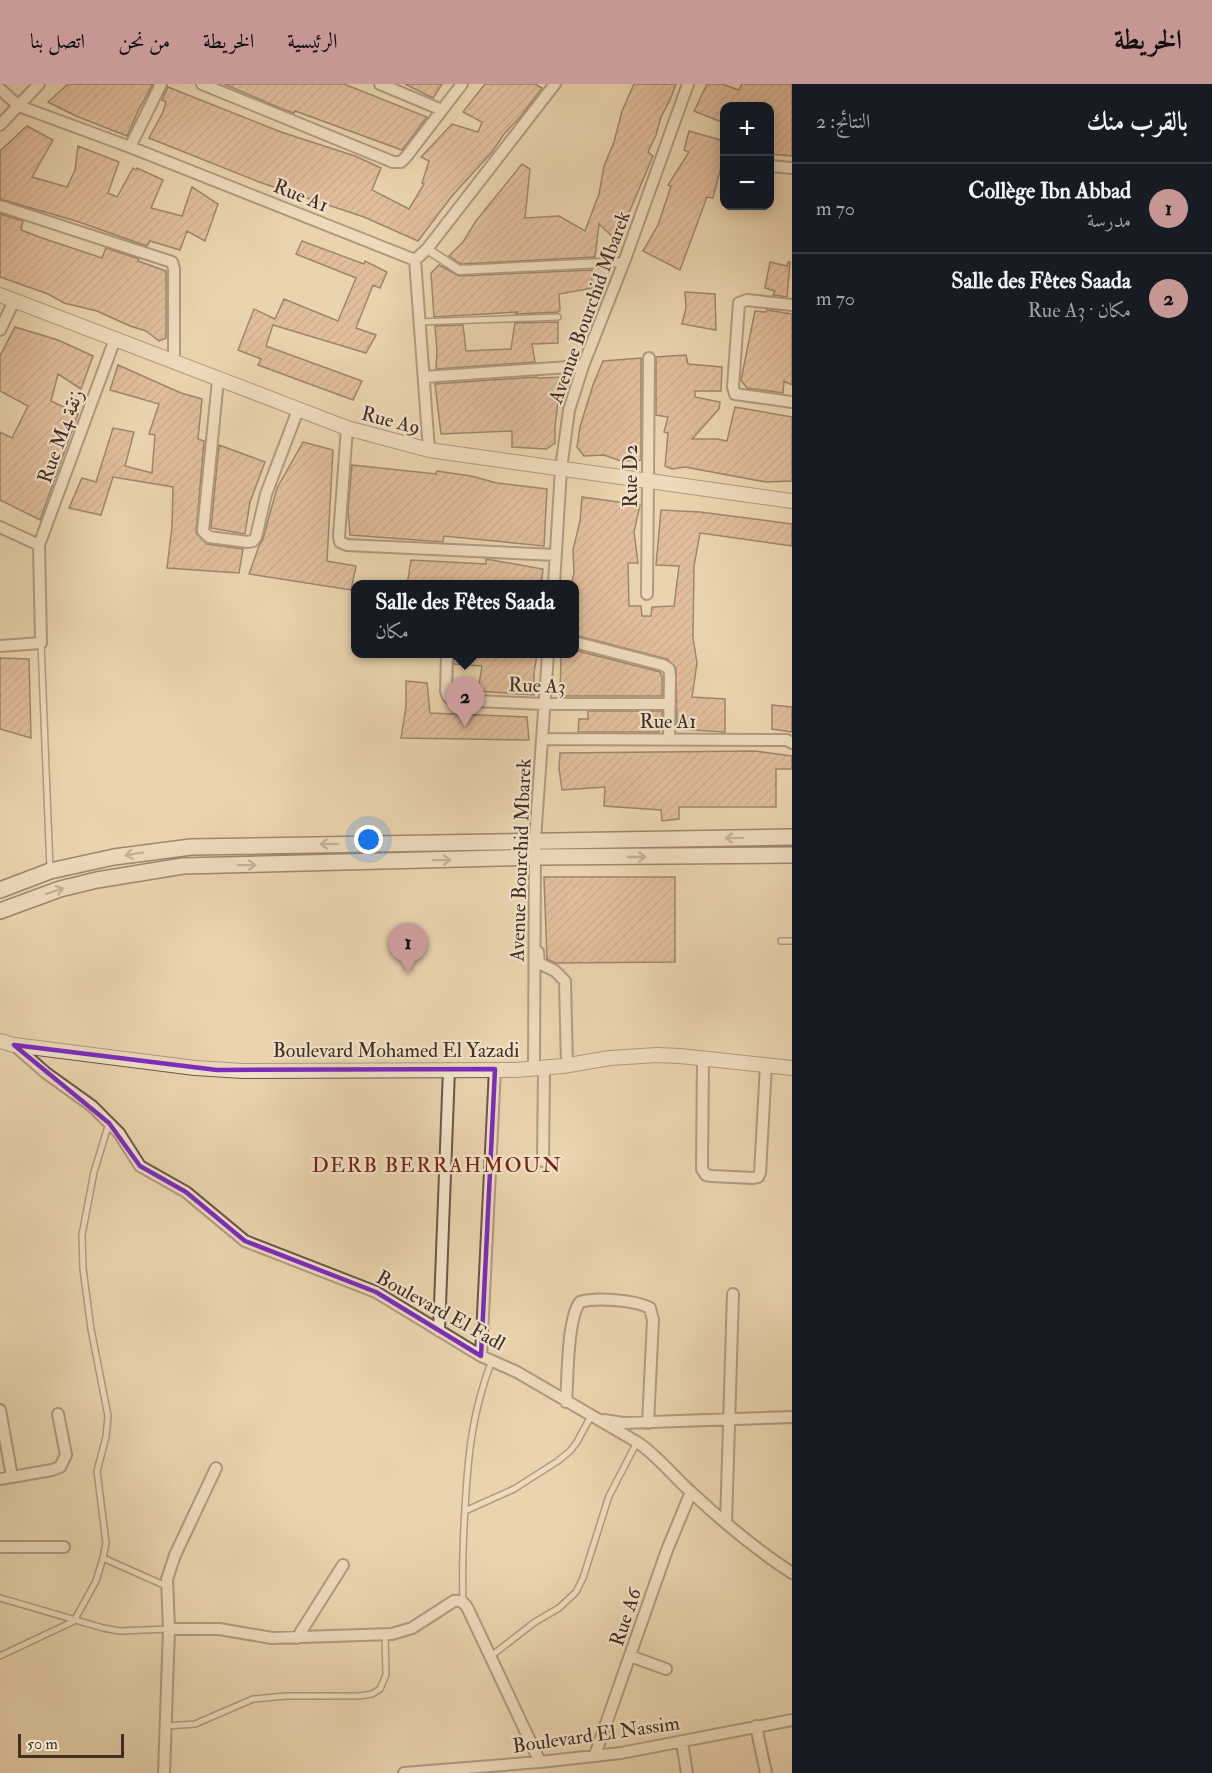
<!DOCTYPE html>
<html lang="ar">
<meta charset="utf-8">
<style>
:root{--surface:#171b24;--page:#242831;--text:#f1f3f6;--muted:#9ea1a6;--line:#363941;--accent:#c59692}
body{margin:0;font-family:"IM FELL Double Pica",Amiri,serif;background:var(--page);color:var(--text);direction:rtl}
.controls{position:absolute;right:18px;top:18px;display:grid;overflow:hidden;border-radius:12px;box-shadow:0 3px 15px #0003}
.controls button{width:54px;height:54px;display:grid;place-items:center;padding:0;border:0;border-bottom:2px solid var(--line);background:var(--surface);color:var(--text);font:30px sans-serif}
.scale{position:absolute;left:18px;bottom:15px;width:106px;box-sizing:border-box;padding-left:6px;border:3px solid #422c23;border-top:0;font-size:16px;line-height:21px;white-space:nowrap;color:#422c23;-webkit-text-stroke:4px #f1e3ca;paint-order:stroke}
.you{position:absolute;left:369px;top:756px;width:21px;height:21px;margin:-15px;border:4px solid #fff;border-radius:50%;background:#1a73e8;box-shadow:0 0 0 9px #1a73e833}
.badge{display:grid;place-items:center;width:39px;height:39px;border-radius:50%;background:var(--accent);color:#111;font-size:20px;font-weight:700}
.pin{position:absolute;translate:-50% -50px;filter:drop-shadow(0 2px 3px #0008)}
.pin::after{content:'';position:absolute;top:32px;width:21px;height:18px;background:inherit;clip-path:polygon(0 0,100% 0,50% 100%)}
.popup{position:absolute;left:351px;top:496px;width:228px;height:78px;box-sizing:border-box;display:grid;place-content:center;border-radius:12px;background:var(--surface);filter:drop-shadow(0 2px 4px #0005);font-size:20px;white-space:nowrap;color:var(--muted)}
.popup b{font-size:22px;color:var(--text)}
.popup::after{content:'';position:absolute;left:50%;top:100%;margin-left:-12px;border:12px solid transparent;border-top-color:var(--surface)}
.list{margin:0;padding:0;list-style:none}
h2{display:flex;justify-content:space-between;align-items:center;height:78px;margin:0;padding:0 24px;font-size:26px}
h2 small{font-size:20px;font-weight:400;color:var(--muted)}
.list li{display:grid;grid-template-columns:39px 1fr auto;gap:18px;align-items:center;box-sizing:border-box;height:90px;padding:0 24px;border-top:2px solid var(--line)}
.list b{display:block;font-size:22px;white-space:nowrap}
.list p{margin:0;font-size:20px;white-space:nowrap;color:var(--muted)}
.list em{font-size:20px;font-style:normal;color:var(--muted)}
.map{position:relative;flex:none;width:792px;height:1689px;overflow:hidden;direction:ltr}
header{display:flex;align-items:center;gap:36px;box-sizing:border-box;height:84px;padding:0 30px;background:var(--accent);color:#111}
header strong{font-size:28px}
nav{display:flex;gap:33px;margin-inline-start:auto;font-size:21px}
main{display:flex}
aside{flex:1;background:var(--surface)}
.map>svg:first-child{display:block}
</style>
<header>
<strong>الخريطة</strong>
<nav><a>الرئيسية</a><a>الخريطة</a><a>من نحن</a><a>اتصل بنا</a></nav>
</header>
<main>
<aside>
<h2>بالقرب منك<small>النتائج: 2</small></h2>
<ul class="list">
<li><span class="badge">1</span><div><b>Collège Ibn Abbad</b><p>مدرسة</p></div><em>70 m</em></li>
<li><span class="badge">2</span><div><b>Salle des Fêtes Saada</b><p>مكان · Rue A3</p></div><em>70 m</em></li>
</ul>
</aside>
<div class="map">
<svg width="792" height="1689" viewBox="0 0 792 1689">
<defs>
<pattern id="building-hatch" width="6" height="6" patternUnits="userSpaceOnUse" patternTransform="scale(1.5)"><rect width="6" height="6" fill="#d9a284"/><path d="M-1 1l2-2M0 6l6-6M5 7l2-2" fill="none" stroke="#b2846c"/></pattern>
</defs>
<rect width="100%" height="100%" fill="#ead4ae"/>
<filter id="stains"><feTurbulence type="fractalNoise" baseFrequency=".00333" numOctaves="4"/><feColorMatrix values="0 0 0 0 .2 0 0 0 0 .09 0 0 0 0 .02 0 0 0 .5 -.17"/></filter>
<radialGradient id="worn" r=".72"><stop offset=".6" stop-color="#630" stop-opacity="0"/><stop offset="1" stop-color="#630" stop-opacity=".3"/></radialGradient>
<path fill="url(#building-hatch)" stroke="#422c23" stroke-width="1.5" d="M68,0H153L138,27L127,52L76,32L48,18Z
M224,0H344L427,33L402,66L295,27L294,29L282,25Z
M405,0H442L433,14Z
M485,0H535L542,4L521,32L504,50L492,68L452,112L418,157L364,133L259,98L149,54L163,28L166,18L162,16L168,3L281,48L355,72L381,84L372,106L409,125L424,100L422,99L429,77L421,73L452,40L478,48L482,38L463,28Z
M634,0H676L670,16L661,33L656,51L648,68L653,72L617,157L599,140L595,173L461,180L449,172L463,158L476,137L522,80L530,85L525,134L559,132L585,147L599,110L604,82L614,58L622,27Z
M707,0H722L739,6L742,0H792V72L770,70V22H724V39L694,27Z
M27,42L53,56L32,93L67,103L75,86L78,62L119,78L108,109L117,113L133,84L136,86L137,84L163,96L151,124L182,132L192,103L218,120L205,157L187,147L180,166L150,157L147,162L76,137L0,115V67Z
M689,47L724,57V71L713,114L707,113L680,186L643,167L658,141L671,102L668,101L689,68L684,66Z
M0,130L23,137L21,146L42,154L102,174L106,164L139,175L138,177L166,187V254L159,257L146,247L130,242L97,227L64,219L48,210L0,193Z
M302,157L364,180L365,177L387,188L380,204L373,201L356,244L376,251L366,269L273,241L266,262L362,297L353,316L258,281L261,275L238,266L254,225L275,235L284,215L338,237L356,194L296,170Z
M770,178L787,182L788,178H790L787,213L773,211L775,207L765,204Z
M439,181L459,192L592,186V204L559,210L560,226L558,228L516,230L517,228L434,233L431,189Z
M685,208L715,210L716,246L682,240L686,224Z
M767,226L792,230V301L784,297L783,309L747,304L741,296L755,227L766,228Z
M558,238V259L532,260L535,278L436,285L437,266L435,242L463,241L466,267L511,265L515,239Z
M15,243L58,256L93,272L81,305L58,290L51,317L78,330L40,436L0,416V348L12,354L28,322L0,307V272Z
M686,271L688,280L722,283L721,307H695V313L720,318L719,325L692,355H717L727,357L735,323L792,333V397L766,398L685,383L672,385L665,382L668,349L664,348L668,333L656,331V273Z
M641,274V376L621,377L604,371L584,372L577,363L580,343L593,301L603,277Z
M118,281L181,309L202,315L198,355L204,357L196,449L207,460L243,465L239,489L167,484L172,443L173,403L113,393L101,431L69,424L82,394L96,398L113,344L134,348L125,382L152,389L155,351L149,350L159,320L110,306Z
M537,293L538,294L567,293L558,318L555,342V359L546,365L512,363V347L441,350L435,300Z
M303,358L333,366L327,477L356,482L351,506L249,490L259,462L263,455L277,404Z
M219,361L265,378L250,418L245,450L211,444Z
M352,381L436,390L437,387L471,392L497,399L547,405L544,462L444,452L443,458L350,451L348,426Z
M582,413L640,421L634,448L638,479H628L629,522H641L642,532H651L652,523L674,522L679,482L656,481L661,426L700,428L792,440V462L700,449L694,482L693,554L697,579L692,613L725,615V648L677,645L676,584L667,575L574,551V501H571L574,489L573,466L580,437Z
M486,475L543,485L541,501H407L411,476L486,480Z
M574,566L660,588L662,593V612H560L561,570H574Z
M454,570H537L534,589V611L478,607L482,582L454,580Z
M0,574L29,575L31,654L0,645Z
M406,597L427,599L430,629L527,633L529,656L401,654L406,623Z
M772,621L792,623V648L772,645Z
M588,627H662V644H660L659,648H578L579,635H588Z
M755,667L792,672V685H776V723H679V735L662,737L661,726L604,722L605,703L562,706L559,684L560,669Z
M544,793H675V878L555,879L547,875Z"/>
<g fill="none" stroke-linecap="round" stroke-linejoin="round">
<defs>
<path id="service" d="M419,238L558,233
M41,559L50,785
M781,857H792
M465,1427L514,1405L558,1377L570,1367L577,1358L591,1332
M103,1474L166,1502
M0,1514L103,1544L120,1547L169,1545
M463,1517C462,1486 463,1456 465,1425C468,1370 472,1329 492,1276
M0,1572L74,1537L96,1497L103,1474L106,1459L97,1387L106,1353L108,1332L91,1245L83,1185L82,1151L94,1088L109,1039
M491,1572L535,1538L559,1524L576,1508L583,1494L609,1412L637,1358
M166,1642L195,1640L253,1615L286,1612H359L372,1610L380,1605L386,1591L385,1551"/>
<path id="pedestrian" d="M427,165L459,186L624,178"/>
<path id="minor" d="M202,0L393,78H401L406,73L462,0
M380,0L442,26
M0,5L19,22L130,63L415,176L429,366
M0,41L39,0
M130,63L161,0
M770,82L792,84
M0,122L172,178L174,185V277
M415,176L427,165L555,0
M792,221L747,216L739,219L733,303L735,310L792,318
M0,246L14,217
M424,293L583,282
M218,296L203,447L209,453L248,458L253,457L256,453L266,410L298,326
M347,344L339,452L340,458L347,461L556,471
M0,443L39,461
M554,500L561,385L569,326L583,282L624,178L688,0
M647,510L649,274
M574,558L663,581L669,585L670,593L669,655
M0,562L41,559L39,461L115,255
M447,570L446,607L448,613L453,616L545,620H670
M543,655L787,656L792,659
M538,868L539,879L555,887L565,897L567,982
M14,961L46,989L92,1022L119,1049L140,1082L186,1108L245,1157L376,1208L481,1272L517,1288L637,1358C658,1372 672,1391 691,1408C722,1437 757,1466 792,1489
M703,974L702,1085L706,1091L712,1092L753,1094L758,1093L760,1089L766,981
M534,985L535,756L548,570
M543,1077L544,984
M439,1247L449,985
M481,1272L495,985
M566,1318C568,1294 567,1235 580,1218C596,1213 635,1216 650,1224L653,1236L648,1339
M0,1326L12,1393
M604,1336L623,1339L792,1333
M0,1395L52,1386L60,1383L66,1371L58,1330
M726,1439L733,1210
M0,1463H64
M169,1545H219L272,1554L392,1550L412,1544L454,1517C461,1516 463,1518 467,1523L540,1678
M297,1554L343,1481
M630,1572L666,1585
M756,1642L766,1689
M682,1658L687,1689
M595,1671L667,1466L691,1408
M164,1689L169,1545L167,1495L175,1471L216,1384
M404,1689L540,1678L621,1669L792,1636"/>
<path id="tertiary" d="M0,211L347,344L429,366L792,417
M0,957L14,961L195,984L243,987L516,986L563,982L610,974L657,971L680,972L792,984"/>
<path id="secondary" d="M0,806L50,787L114,773L191,763L792,753
M0,827L60,805L97,796L183,782L539,773L792,771"/>
</defs>
<use href="#service" stroke="#6c5646" stroke-width="8"/>
<use href="#pedestrian" stroke="#6c5646" stroke-width="11"/>
<use href="#minor" stroke="#6c5646" stroke-width="14"/>
<use href="#tertiary" stroke="#6c5646" stroke-width="16"/>
<use href="#secondary" stroke="#422c23" stroke-width="18"/>
<use href="#service" stroke="#f1e3ca" stroke-width="5"/>
<use href="#pedestrian" stroke="#f1e3ca" stroke-width="8"/>
<use href="#minor" stroke="#f1e3ca" stroke-width="10"/>
<use href="#tertiary" stroke="#f1e3ca" stroke-width="14"/>
<use href="#secondary" stroke="#f1e3ca" stroke-width="15"/>
</g>
<defs><path id="oneway-shaft" d="M-6 0H5M1.5-3L5.5 0L1.5 3" fill="none" stroke-width="1.6" stroke-linecap="round" stroke-linejoin="round" transform="scale(1.5)"/></defs>
<g stroke="#9a8876">
<use href="#oneway-shaft" transform="translate(734 754) rotate(179)"/>
<use href="#oneway-shaft" transform="translate(329 760) rotate(179)"/>
<use href="#oneway-shaft" transform="translate(134 770) rotate(171)"/>
<use href="#oneway-shaft" transform="translate(637 773)"/>
<use href="#oneway-shaft" transform="translate(442 776) rotate(-1)"/>
<use href="#oneway-shaft" transform="translate(247 781) rotate(-1)"/>
<use href="#oneway-shaft" transform="translate(55 807) rotate(-18)"/>
</g>
<path d="M0 0H792V1689H0ZM14,961L217,986L495,985L481,1272L376,1208L245,1157L186,1108L140,1082L109,1039Z" fill="#ead4ae" fill-opacity=".55" fill-rule="evenodd"/>
<path fill="none" stroke="#7b2cbf" stroke-width="4.5" stroke-linejoin="round" d="M14,961L217,986L495,985L481,1272L376,1208L245,1157L186,1108L140,1082L109,1039Z"/>
<g text-anchor="middle" stroke-width="4.5" stroke-linejoin="round" paint-order="stroke">
<g font-size="20" fill="#422c23" stroke="#f1e3ca">
<text transform="translate(301 111) rotate(22)" y="7">Rue A1</text>
<text transform="translate(589 223) rotate(-70)" y="7">Avenue Bourchid Mbarek</text>
<text transform="translate(391 336) rotate(15)" y="7">Rue A9</text>
<text transform="translate(60 352) rotate(-70)" y="7">Rue M4 زنقة</text>
<text transform="translate(630 392) rotate(-90)" y="7">Rue D2</text>
<text transform="translate(537 601) rotate(2)" y="7">Rue A3</text>
<text x="668" y="644">Rue A1</text>
<text transform="translate(520 776) rotate(-88)" y="7">Avenue Bourchid Mbarek</text>
<text x="396" y="973">Boulevard Mohamed El Yazadi</text>
<text transform="translate(441 1226) rotate(29)" y="7">Boulevard El Fadl</text>
<text transform="translate(625 1533) rotate(-71)" y="7">Rue A6</text>
<text transform="translate(596 1650) rotate(-8)" y="7">Boulevard El Nassim</text>
</g>
<g font-size="21" letter-spacing="1.5" fill="#7a1f14" stroke="#f1e3ca">
<text x="437" y="1088">DERB BERRAHMOUN</text>
</g>
</g>
<rect width="100%" height="100%" filter="url(#stains)"/>
<rect width="100%" height="100%" fill="url(#worn)"/>
</svg>
<div class="controls">
<button>+</button>
<button>−</button>
</div>
<div class="scale">50 m</div>
<div class="you"></div>
<div class="pin badge" style="left:408px;top:889px">1</div>
<div class="pin badge" style="left:465px;top:643px">2</div>
<div class="popup"><b>Salle des Fêtes Saada</b>مكان</div>
</div>
</main>
